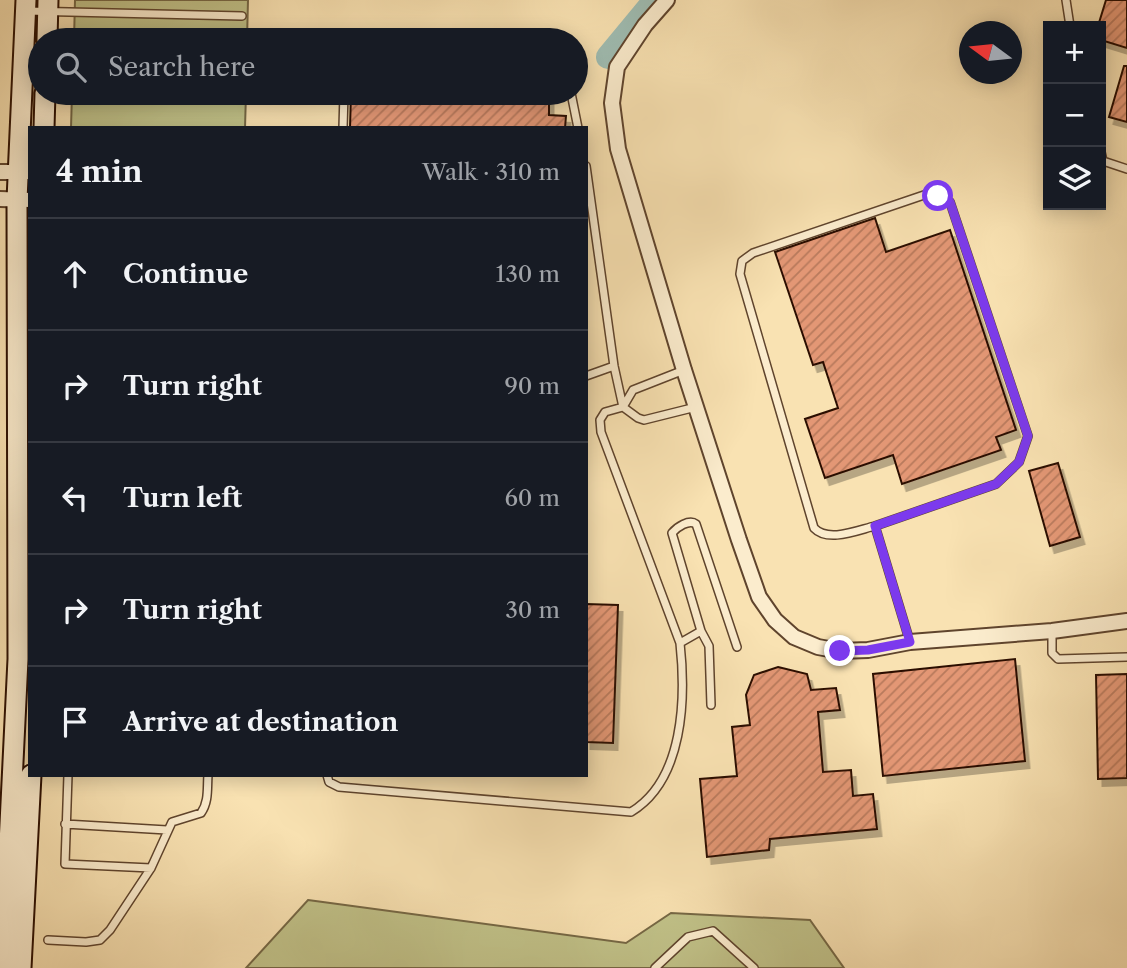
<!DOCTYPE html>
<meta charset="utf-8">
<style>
:root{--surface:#171b24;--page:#242831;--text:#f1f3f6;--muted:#9ea1a6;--line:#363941}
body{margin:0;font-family:"Libre Caslon Text",serif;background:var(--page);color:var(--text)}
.controls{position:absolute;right:21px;top:21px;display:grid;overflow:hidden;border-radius:0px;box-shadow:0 4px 18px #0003}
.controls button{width:63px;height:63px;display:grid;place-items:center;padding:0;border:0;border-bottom:2px solid var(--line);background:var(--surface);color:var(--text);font:35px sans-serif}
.compass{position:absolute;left:959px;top:21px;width:63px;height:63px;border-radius:50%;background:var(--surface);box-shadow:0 4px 18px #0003;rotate:285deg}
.stop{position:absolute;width:21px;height:21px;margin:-16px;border:5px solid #7c3aed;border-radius:50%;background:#fff}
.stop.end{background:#7c3aed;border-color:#fff;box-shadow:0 2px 7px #0008}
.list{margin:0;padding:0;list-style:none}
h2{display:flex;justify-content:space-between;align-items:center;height:91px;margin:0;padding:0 28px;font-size:30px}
h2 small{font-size:23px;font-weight:400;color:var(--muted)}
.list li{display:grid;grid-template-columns:46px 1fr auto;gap:21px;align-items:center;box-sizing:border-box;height:112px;padding:0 28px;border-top:2px solid var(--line)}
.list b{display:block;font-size:26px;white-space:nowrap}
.list em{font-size:23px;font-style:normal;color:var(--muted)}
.icon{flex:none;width:38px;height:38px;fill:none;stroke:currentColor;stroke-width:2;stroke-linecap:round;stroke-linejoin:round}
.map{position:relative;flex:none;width:1127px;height:968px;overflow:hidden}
.search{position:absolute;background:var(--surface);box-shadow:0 4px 18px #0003;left:28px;top:28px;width:560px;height:77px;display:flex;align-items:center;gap:18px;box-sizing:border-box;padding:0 24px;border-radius:38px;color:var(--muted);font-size:26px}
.panel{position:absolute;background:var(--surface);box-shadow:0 4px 18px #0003;left:28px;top:126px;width:560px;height:651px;border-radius:0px}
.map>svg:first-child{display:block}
</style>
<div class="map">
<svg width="1127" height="968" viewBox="0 0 1127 968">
<defs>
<pattern id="building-hatch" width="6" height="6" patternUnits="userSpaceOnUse" patternTransform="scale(1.75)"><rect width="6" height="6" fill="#e39774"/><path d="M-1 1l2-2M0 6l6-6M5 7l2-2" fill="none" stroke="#b87a5d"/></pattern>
<filter id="shadow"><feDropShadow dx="4.5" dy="7" stdDeviation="0" flood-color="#0004"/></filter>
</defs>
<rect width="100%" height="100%" fill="#f9e2b2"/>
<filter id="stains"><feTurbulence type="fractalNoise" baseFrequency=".00286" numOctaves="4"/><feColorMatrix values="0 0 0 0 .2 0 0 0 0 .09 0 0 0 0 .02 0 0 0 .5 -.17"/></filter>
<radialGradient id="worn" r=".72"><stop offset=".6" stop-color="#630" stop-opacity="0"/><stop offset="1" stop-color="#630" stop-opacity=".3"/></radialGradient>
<path fill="#c1c289" stroke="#766845" stroke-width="2" d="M75,0H248L247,40H74Z
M72,93H246L245,128H71Z
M308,900L626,943L671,913L810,920L844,968H246Z"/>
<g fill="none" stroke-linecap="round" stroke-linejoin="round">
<path stroke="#9fbdb3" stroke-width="24" d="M608,57L655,0"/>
</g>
<path fill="url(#building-hatch)" stroke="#2c0f01" stroke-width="2" filter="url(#shadow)" d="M1106,0H1127V48L1101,40V26H1098Z
M1124,66H1127V122L1109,117Z
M351,93H549V115L566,116L565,128H350Z
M875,218L886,252L950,230L1016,430L996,437L1001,450L902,484L893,455L825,478L805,419L838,408L823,362L813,365L775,252Z
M1058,463L1080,537L1050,546L1029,471Z
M586,604L618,605L613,743L586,742Z
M1015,659L1025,761L883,776L873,674Z
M778,667L807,674L811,690L836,688L840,710L818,712L823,772L851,770L853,796L873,794L877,829L770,839L769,850L707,857L700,779L737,776L732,727L750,725L746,695L754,675Z
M1127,674V778L1098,779L1096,675Z"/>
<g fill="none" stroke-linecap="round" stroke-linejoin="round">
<defs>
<path id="service" d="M1066,0L1070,26
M26,11L242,16
M571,93L578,128
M343,128L344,93
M1101,152L1103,161L1127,169
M586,166L614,366L623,407L638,418L644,420L696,407
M586,376L614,366
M623,407L633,390L684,370
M875,526C858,530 828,543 814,528L740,274L742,261L753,253L924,195L938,196L950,202L1028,436L1019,462L996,484L875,526L910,642
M701,631L709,646L711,705
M1052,631V653L1058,659L1127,657
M680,643L701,631L672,533C677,527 689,519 696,524L737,647
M68,775L65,864L151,868
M327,775L329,782L339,787L631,812C684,780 686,698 680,643L601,432L600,420L605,412L623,407
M65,824L167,830
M48,940L86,942L100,940L110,930L151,868L172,822L201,813C209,802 207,788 208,775
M655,968L688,937L713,931L754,968"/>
<path id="minor" d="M667,0L645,25L617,67L612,103L618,149L684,370L739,540L759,597L775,620L794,637L818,647L840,651L868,650L910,642L1052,631L1127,621
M0,172H30
M0,199L30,200"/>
<path id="secondary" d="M47,40L48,0
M44,128L45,93
M3,968L18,659L17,200L26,0
M21,968L31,775"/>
</defs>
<use href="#service" stroke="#5f442d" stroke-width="10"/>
<use href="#minor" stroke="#5f442d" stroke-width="18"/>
<use href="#secondary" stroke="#2c0f01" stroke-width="23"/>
<use href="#service" stroke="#fbeccd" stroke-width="7"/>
<use href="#minor" stroke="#fbeccd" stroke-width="14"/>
<use href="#secondary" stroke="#fbeccd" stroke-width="19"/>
</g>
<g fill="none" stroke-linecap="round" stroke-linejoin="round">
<path stroke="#7c3aed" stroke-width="9" d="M840,651L868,650L910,642L875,526L996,484L1019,462L1028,436L950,202L938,196"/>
</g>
<rect width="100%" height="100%" filter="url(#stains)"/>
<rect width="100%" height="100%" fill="url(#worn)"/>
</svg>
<div class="controls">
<button>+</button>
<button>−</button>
<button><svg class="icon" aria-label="layers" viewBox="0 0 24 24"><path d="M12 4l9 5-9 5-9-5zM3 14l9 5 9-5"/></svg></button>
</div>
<svg class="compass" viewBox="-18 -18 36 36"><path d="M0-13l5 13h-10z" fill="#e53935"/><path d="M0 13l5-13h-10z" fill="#9ea1a6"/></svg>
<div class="stop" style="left:938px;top:196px"></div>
<div class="stop end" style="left:840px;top:651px"></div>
<div class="search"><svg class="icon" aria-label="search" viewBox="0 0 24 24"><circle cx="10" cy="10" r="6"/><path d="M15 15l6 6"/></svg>Search here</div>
<section class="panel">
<h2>4 min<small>Walk · 310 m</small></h2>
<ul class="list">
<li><svg class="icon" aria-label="ahead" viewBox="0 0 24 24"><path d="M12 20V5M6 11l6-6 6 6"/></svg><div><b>Continue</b></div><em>130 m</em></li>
<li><svg class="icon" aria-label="right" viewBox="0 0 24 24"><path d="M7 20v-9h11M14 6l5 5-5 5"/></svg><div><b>Turn right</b></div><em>90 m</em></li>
<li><svg class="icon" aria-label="left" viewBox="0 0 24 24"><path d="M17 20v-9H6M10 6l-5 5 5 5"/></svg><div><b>Turn left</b></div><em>60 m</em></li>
<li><svg class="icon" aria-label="right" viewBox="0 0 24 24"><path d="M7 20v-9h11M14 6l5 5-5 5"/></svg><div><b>Turn right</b></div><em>30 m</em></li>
<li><svg class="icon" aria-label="arrive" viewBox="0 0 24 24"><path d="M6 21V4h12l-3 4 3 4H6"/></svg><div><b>Arrive at destination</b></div></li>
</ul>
</section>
</div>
